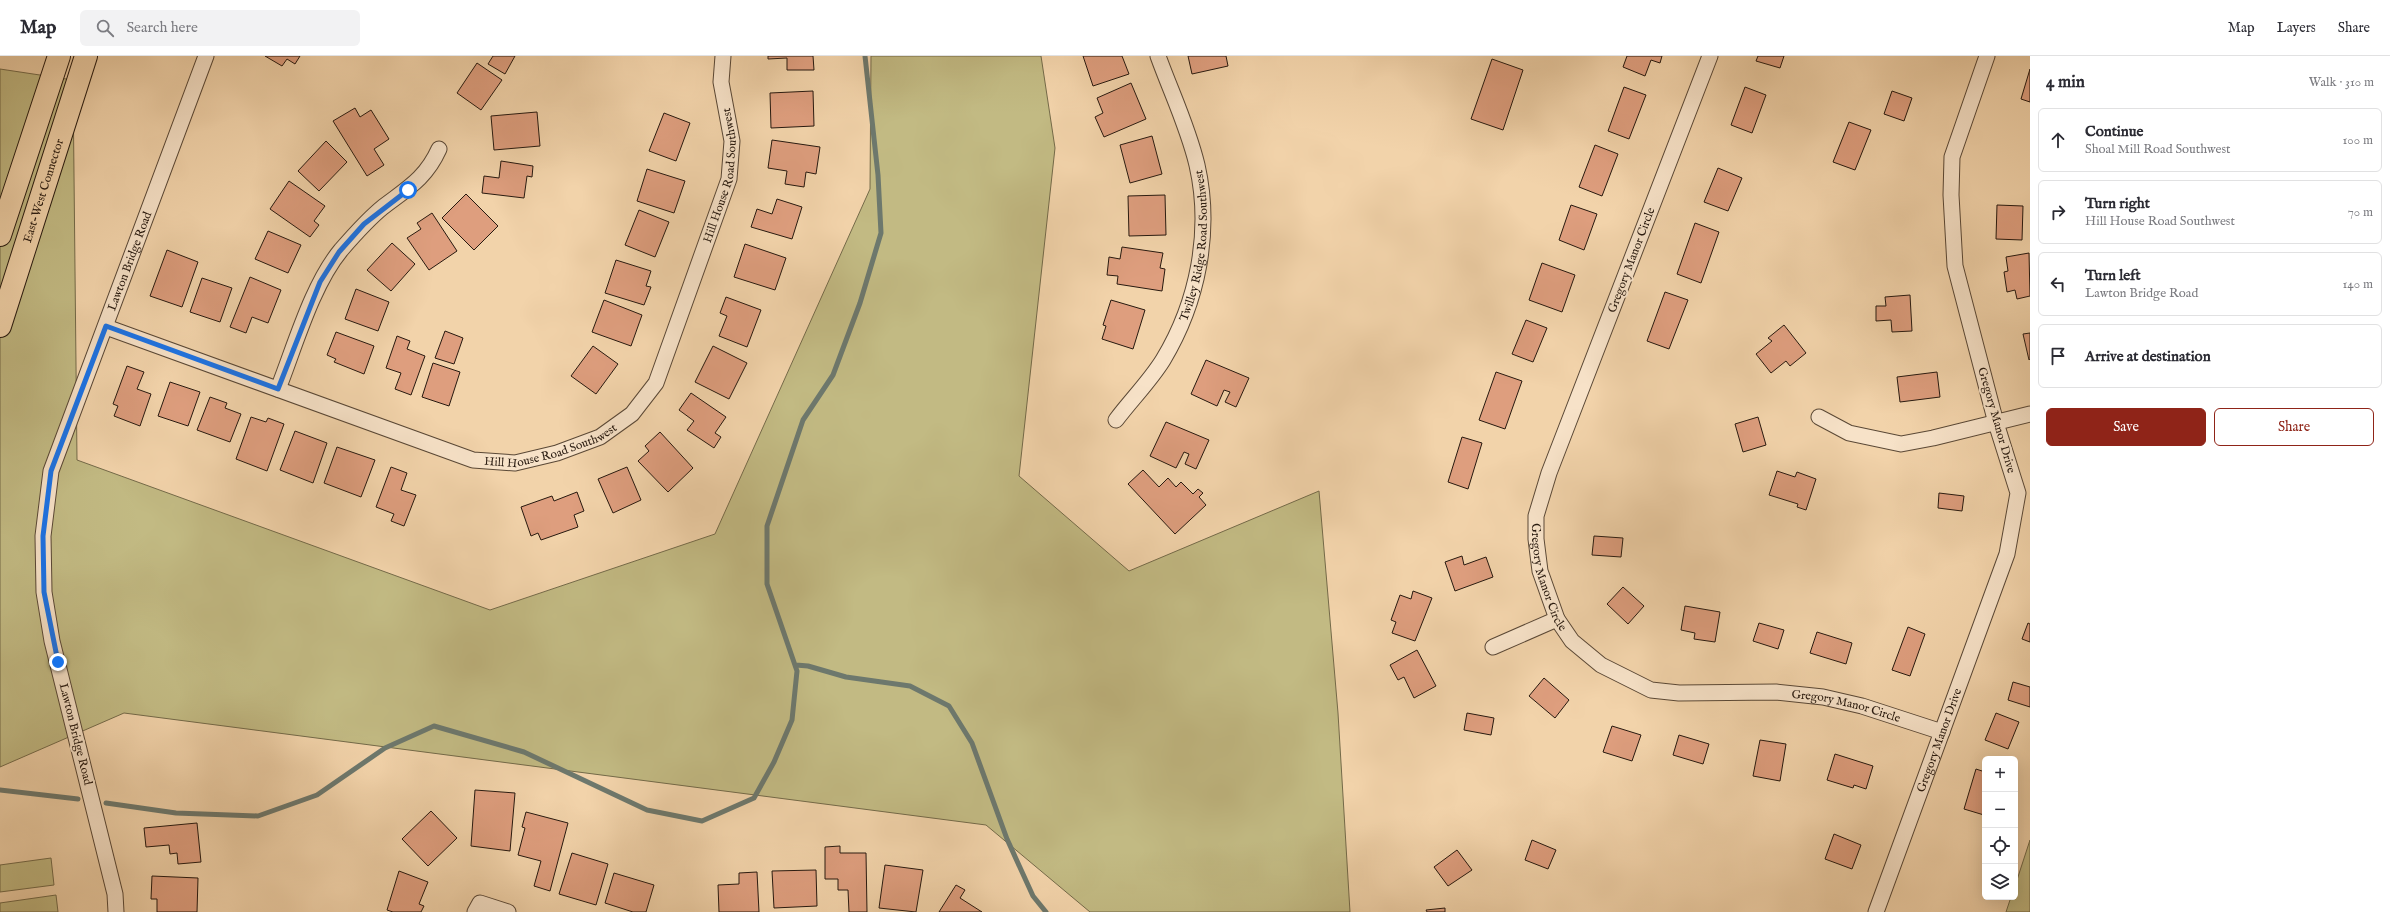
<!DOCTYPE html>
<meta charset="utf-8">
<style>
:root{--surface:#fff;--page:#f2f2f3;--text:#2b2b33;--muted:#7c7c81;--line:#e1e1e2;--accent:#8f2418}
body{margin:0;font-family:"IM FELL English",serif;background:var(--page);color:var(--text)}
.controls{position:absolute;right:12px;bottom:12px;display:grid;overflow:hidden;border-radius:6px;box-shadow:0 4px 16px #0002}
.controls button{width:36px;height:36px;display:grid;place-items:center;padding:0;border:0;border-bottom:1px solid var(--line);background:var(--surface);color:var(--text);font:20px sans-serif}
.stop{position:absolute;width:12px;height:12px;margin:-9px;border:3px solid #1a73e8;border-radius:50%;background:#fff}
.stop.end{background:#1a73e8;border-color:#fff;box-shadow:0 1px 4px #0008}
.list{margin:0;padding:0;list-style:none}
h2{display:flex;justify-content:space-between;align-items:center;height:52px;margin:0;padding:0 16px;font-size:17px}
h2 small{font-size:13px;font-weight:400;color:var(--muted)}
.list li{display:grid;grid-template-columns:26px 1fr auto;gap:12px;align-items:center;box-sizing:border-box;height:64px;margin:0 8px 8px;padding:0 8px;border:1px solid var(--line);border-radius:6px}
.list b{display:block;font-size:15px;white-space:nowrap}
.list p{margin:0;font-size:13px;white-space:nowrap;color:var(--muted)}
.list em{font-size:13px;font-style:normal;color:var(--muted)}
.actions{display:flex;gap:8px;padding:12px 16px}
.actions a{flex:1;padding:9px 0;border:1px solid var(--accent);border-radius:6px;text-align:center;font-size:14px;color:var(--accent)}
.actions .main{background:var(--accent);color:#fff}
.icon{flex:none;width:22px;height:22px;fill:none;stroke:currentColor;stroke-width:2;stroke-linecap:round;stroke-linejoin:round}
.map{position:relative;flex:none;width:2030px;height:856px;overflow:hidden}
header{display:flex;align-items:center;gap:24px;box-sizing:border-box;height:56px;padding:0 20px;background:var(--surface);border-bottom:1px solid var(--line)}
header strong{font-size:19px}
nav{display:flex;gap:22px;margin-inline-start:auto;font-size:14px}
.search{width:280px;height:36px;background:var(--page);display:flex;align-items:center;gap:10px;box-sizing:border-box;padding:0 14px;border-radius:6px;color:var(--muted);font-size:15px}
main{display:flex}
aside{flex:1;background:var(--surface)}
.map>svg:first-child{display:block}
</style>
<header>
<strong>Map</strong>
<div class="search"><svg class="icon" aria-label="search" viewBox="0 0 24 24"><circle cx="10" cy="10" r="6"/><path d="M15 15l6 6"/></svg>Search here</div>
<nav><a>Map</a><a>Layers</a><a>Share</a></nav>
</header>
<main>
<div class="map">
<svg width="2030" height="856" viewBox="0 0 2030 856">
<rect width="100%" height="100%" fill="#f2d3aa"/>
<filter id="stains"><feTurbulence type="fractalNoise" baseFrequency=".005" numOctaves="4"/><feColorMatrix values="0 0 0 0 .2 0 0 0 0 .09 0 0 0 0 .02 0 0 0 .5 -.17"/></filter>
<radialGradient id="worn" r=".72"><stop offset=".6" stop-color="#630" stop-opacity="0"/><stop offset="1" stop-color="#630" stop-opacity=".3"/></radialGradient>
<path fill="#c2ba83" stroke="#746a49" d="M871,0H1041L1055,92L1019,420L1129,515L1319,435L1338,657L1350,856H1090L986,769L124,657L0,711V13L73,24L77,404L490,554L715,478L870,133Z
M2030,784V856H2006L2011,841H2015V830Z
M51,802L54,829L0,836V809Z
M56,839L58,856H0V847Z"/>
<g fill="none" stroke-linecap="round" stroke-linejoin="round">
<path stroke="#6d786d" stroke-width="5" d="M796,609L808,610L846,621L910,630L949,650L972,687L1007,783L1033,840L1046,856
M0,734L78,743
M106,747L176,757L258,760L317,739L385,692L434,670L524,696L647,754L702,765L754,742L774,706L792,664L797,615L767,528V470L803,364L833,319L860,247L881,177L878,119L865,0"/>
</g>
<path fill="#de9e7e" stroke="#27190f" d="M265,0H300L295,8L287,3L282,10Z
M493,0H515L505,18L488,8Z
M768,0H813L814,14H787V2L768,3Z
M1083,0H1122L1129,18L1093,30Z
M1188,0H1226L1228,10L1192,18Z
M1627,0H1662L1660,7L1651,4L1645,20L1623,11Z
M1758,0H1784L1780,12L1756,5Z
M1492,3L1523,14L1503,74L1471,63Z
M477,7L502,24L481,54L457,37Z
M2030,13V46L2021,43Z
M1131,27L1146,63L1104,81L1095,61L1103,57L1097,42Z
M1624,31L1646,39L1629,83L1608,75Z
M1745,31L1766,39L1752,77L1731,69Z
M813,35L814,70L771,72L770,37Z
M1892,35L1912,42L1904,65L1884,58Z
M355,52L360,61L371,54L389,83L374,93L384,109L367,120L333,65Z
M537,56L540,90L494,94L491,60Z
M664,57L690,67L676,105L649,95Z
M1849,66L1871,74L1855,114L1833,106Z
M1152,80L1162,118L1130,127L1120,89Z
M772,84L820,91L816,118L806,116L804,131L785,128L787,115L768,112Z
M326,85L347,106L319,135L298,115Z
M1595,89L1618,98L1602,140L1579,131Z
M501,105L533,110L532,121L527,120L524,142L482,137L484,120L499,122Z
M1718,112L1742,122L1728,155L1704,146Z
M647,113L685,125L674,157L637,145Z
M289,125L325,150L314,165L319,169L310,181L270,153Z
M466,138L498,170L474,194L442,162Z
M1165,139L1166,179L1129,180L1128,140Z
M777,143L802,151L792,183L751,171L757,153L772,158Z
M1571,149L1597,158L1584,194L1559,184Z
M1997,149L2023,150L2022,184L1996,183Z
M639,154L669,166L655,201L625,189Z
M432,157L457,195L429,214L407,182L421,173L417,167Z
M1695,167L1719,176L1701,227L1677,218Z
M268,175L301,189L288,217L255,203Z
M392,187L415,208L391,235L367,214Z
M745,188L786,202L775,234L734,221Z
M1122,191L1163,197L1160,212L1165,213L1162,235L1117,228L1118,220L1107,219L1109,201L1120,203Z
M167,194L198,206L182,251L150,240Z
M2029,197L2030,240L2017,243L2015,234L2007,236L2004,216L2008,215L2006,201Z
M616,204L651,215L646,230L651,231L644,249L605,237Z
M1542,207L1575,219L1562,256L1529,244Z
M250,221L281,234L268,267L252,261L246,277L230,271Z
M202,222L232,232L220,266L190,256Z
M356,233L389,246L378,275L345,263Z
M1665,236L1688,244L1669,293L1647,285Z
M1910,239L1912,275L1892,276L1891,264L1876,265V250H1886L1885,241Z
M726,241L761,254L747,291L719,280L727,260L720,257Z
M604,244L642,259L631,290L592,276Z
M1111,244L1145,254L1133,293L1102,283L1106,270L1103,269Z
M1526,264L1547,272L1533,306L1512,298Z
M1784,269L1806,297L1790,310L1786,305L1771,317L1756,298L1772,285L1768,282Z
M445,275L463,282L454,308L435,302Z
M336,276L374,290L364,318L334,306L336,303L327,299Z
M2030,277V303L2029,304L2023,278Z
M397,280L410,285L407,293L425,300L411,339L395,333L401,317L386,312Z
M593,290L618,308L596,338L571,320Z
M713,290L747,307L729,343L695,326Z
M1206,304L1249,322L1236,351L1225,346L1230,336L1224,334L1217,350L1191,338Z
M433,307L460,316L449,350L422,341Z
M127,310L144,316L137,333L151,338L140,370L114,360L118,350L113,348Z
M1496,316L1522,325L1505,373L1479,364Z
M1937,316L1940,341L1900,346L1897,321Z
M170,326L200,336L188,370L158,360Z
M691,337L726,361L715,377L721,381L714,392L687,374L694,365L679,354Z
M210,341L227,347L225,352L241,358L230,386L197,374Z
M251,361L266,366L268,362L284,368L267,415L236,403Z
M1758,361L1766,389L1743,396L1735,368Z
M1166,366L1209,384L1196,413L1185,408L1189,398L1184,396L1176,412L1150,400Z
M295,375L327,387L313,427L280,414Z
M660,376L693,412L668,436L638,405L649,395L645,390Z
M1462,381L1482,387L1468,433L1448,426Z
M337,391L375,404L361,441L324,427Z
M391,411L407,417L401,434L416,439L404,470L391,465L394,458L376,451Z
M627,411L641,444L613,457L598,423Z
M1143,414L1159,431L1168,422L1176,431L1181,426L1193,438L1198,433L1203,437L1199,441L1206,449L1175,478L1128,428Z
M1777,415L1795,421L1797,416L1816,423L1806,454L1797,451L1798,448L1769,439Z
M577,436L584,455L574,459L578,471L541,484L538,477L531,480L521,451L552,440L554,445Z
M1939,437L1964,440L1962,455L1938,452Z
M1594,480L1623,482L1621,501L1592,499Z
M1462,500L1464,509L1486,501L1493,521L1455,535L1445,506Z
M1623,531L1644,550L1628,568L1607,548Z
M1413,535L1432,542L1415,585L1392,577L1396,566L1391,564L1400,539L1411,543Z
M1685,550L1720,556L1715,586L1694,583L1695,577L1681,574Z
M1759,567L1784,574L1778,593L1753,585Z
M2028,567L2030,568V586L2022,583Z
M1908,571L1925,578L1910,620L1892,614Z
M1817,576L1852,587L1846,608L1810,597Z
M1417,594L1436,630L1414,642L1404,621L1398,624L1390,609Z
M1544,622L1569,644L1555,662L1529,640Z
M2013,626L2030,631V651L2008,644Z
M1467,657L1494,662L1491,679L1464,674Z
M1996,657L2019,666L2008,693L1985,684Z
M1612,670L1641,679L1632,705L1603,696Z
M1679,679L1709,688L1703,708L1673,699Z
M1760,684L1786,688L1780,725L1753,720Z
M1835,698L1873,710L1866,733L1854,729L1853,732L1827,724Z
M1976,713L1985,716L1984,759L1964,753Z
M475,734L515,737L510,795L471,790Z
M431,755L457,782L428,810L402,783Z
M526,756L568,767L550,835L534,830L541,805L518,799L525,772L522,771Z
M197,767L201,806L178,808L177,797L170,798L169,789L146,791L144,772Z
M1834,778L1861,789L1852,813L1825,803Z
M1532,784L1556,794L1548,813L1525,804Z
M840,790V797H866L867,856H849L848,834H838V823H825V791Z
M1457,794L1472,814L1448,830L1434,811Z
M572,797L608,808L596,849L559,838Z
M885,809L923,814L916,856L879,852Z
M816,814L817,850L774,852L772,815Z
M399,815L428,826L419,848L424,850L421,856H393L387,854Z
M757,816L759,856H719L718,829L739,828V817Z
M614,817L654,829L646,856H633L605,847Z
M152,820L198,822L197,856H157V843H151Z
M956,829L965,834L960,842L982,856H939Z
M1445,852V856H1427L1426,854Z"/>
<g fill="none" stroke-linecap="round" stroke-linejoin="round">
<defs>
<g id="street">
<path id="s1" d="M1710,0L1549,417L1536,460V483L1540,515L1557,563L1572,585L1601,609L1651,634L1679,637L1776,636L1823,641L1862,650L1942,676"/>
<path id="s2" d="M106,271L473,404L515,407L557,397L600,381L632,358L656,327L729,123L732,85L721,26L723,0"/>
<path d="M278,333C295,290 312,229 341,194C354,179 367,164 383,151C408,132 426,122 439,93"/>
<path d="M1819,361L1849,377L1901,388L1933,382L2030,358"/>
<path id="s3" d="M1116,364C1131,344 1150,325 1163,304C1198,246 1212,175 1197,109C1188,71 1171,36 1158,0"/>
<path d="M1493,591L1557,563"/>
<path id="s4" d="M116,856L115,838L52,585L44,536L43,480L51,415L206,0"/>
<path d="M475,856L480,847L508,856"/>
<path id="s5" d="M1876,856L2007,498L2018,437L1996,367L1955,210L1951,139L1952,101L1987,0"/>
</g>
<g id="primary">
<path d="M0,179L59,0"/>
<path id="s6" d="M0,270L86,0"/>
</g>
</defs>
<use href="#street" stroke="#5a4836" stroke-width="17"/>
<use href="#primary" stroke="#27190f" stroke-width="24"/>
<use href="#street" stroke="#f7e2c8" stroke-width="15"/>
<use href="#primary" stroke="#f2d3aa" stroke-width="22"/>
</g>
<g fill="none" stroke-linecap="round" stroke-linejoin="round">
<path stroke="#1a73e8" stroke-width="5" d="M58,606L44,536L43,480L51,415L106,270L278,333L320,226L339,196L364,168L408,134"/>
</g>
<g text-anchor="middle" stroke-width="4" stroke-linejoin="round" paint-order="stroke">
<g font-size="12" fill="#27190f" stroke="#f7e2c8">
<text dy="4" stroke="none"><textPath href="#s2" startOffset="819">Hill House Road Southwest</textPath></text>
<text dy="4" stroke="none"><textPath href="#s6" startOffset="142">East-West Connector</textPath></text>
<text dy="4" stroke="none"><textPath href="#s3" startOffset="197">Twilley Ridge Road Southwest</textPath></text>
<text transform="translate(1631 204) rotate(-69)" y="4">Gregory Manor Circle</text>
<text dy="4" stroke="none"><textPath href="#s4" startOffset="674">Lawton Bridge Road</textPath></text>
<text transform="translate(1997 364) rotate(74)" y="4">Gregory Manor Drive</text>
<text dy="4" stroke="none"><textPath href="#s2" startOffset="471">Hill House Road Southwest</textPath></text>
<text dy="4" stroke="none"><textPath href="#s1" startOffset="555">Gregory Manor Circle</textPath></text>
<text dy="4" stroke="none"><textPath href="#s1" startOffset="915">Gregory Manor Circle</textPath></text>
<text transform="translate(76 678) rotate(76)" y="4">Lawton Bridge Road</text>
<text dy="4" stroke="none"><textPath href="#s5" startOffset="183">Gregory Manor Drive</textPath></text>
</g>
</g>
<rect width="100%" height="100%" filter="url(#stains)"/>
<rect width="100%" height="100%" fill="url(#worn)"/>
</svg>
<div class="controls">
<button>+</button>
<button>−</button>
<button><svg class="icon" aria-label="locate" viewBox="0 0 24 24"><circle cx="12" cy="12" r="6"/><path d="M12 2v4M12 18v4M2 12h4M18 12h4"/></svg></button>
<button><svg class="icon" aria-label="layers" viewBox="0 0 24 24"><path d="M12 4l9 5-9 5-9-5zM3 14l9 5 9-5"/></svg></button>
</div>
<div class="stop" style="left:408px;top:134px"></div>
<div class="stop end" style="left:58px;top:606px"></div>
</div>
<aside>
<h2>4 min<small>Walk · 310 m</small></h2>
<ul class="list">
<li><svg class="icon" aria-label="ahead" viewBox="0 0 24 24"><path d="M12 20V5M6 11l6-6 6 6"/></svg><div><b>Continue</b><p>Shoal Mill Road Southwest</p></div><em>100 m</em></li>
<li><svg class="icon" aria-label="right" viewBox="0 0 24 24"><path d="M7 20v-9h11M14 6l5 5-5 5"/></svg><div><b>Turn right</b><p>Hill House Road Southwest</p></div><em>70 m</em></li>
<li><svg class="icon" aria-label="left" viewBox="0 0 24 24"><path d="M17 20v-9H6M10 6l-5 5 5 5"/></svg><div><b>Turn left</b><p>Lawton Bridge Road</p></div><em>140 m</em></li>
<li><svg class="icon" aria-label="arrive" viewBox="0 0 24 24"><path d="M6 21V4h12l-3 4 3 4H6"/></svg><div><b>Arrive at destination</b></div></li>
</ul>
<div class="actions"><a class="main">Save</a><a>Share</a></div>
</aside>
</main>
